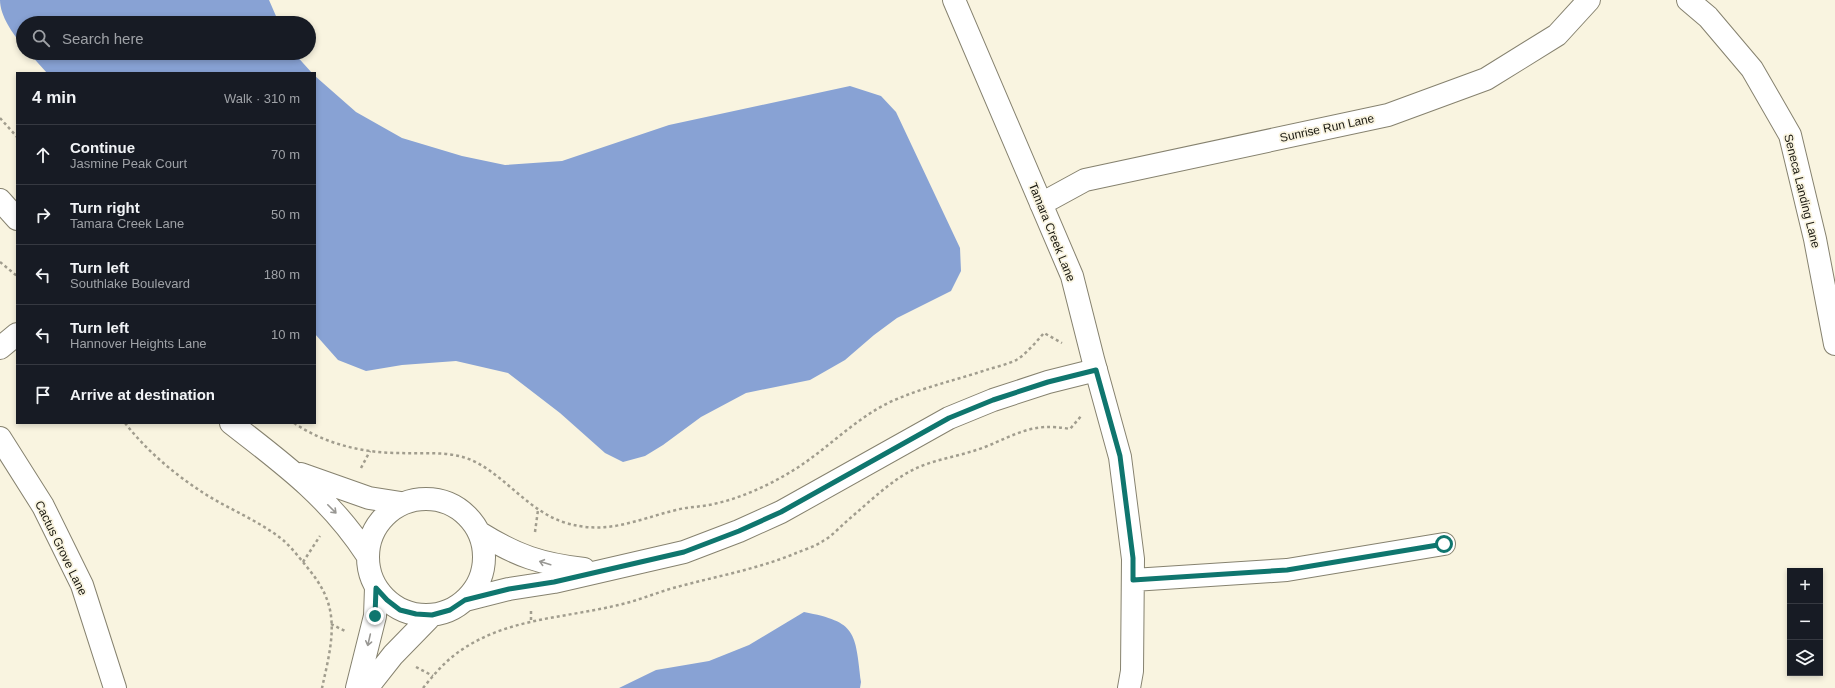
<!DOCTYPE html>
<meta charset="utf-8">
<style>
:root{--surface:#171b24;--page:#242831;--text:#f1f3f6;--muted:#9ea1a6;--line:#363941}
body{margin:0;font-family:Arial,sans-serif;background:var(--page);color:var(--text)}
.controls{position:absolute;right:12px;bottom:12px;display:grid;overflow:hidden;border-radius:0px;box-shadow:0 2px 6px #0003}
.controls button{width:36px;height:36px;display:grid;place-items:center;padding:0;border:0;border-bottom:1px solid var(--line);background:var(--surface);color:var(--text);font:20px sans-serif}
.stop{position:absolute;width:12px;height:12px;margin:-9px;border:3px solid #0f766e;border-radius:50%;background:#fff}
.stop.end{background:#0f766e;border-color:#fff;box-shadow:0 1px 4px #0008}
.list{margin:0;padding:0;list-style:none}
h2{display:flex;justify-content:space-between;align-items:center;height:52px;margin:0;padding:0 16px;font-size:17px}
h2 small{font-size:13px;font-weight:400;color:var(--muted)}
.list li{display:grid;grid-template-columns:26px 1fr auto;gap:12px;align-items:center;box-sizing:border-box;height:60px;padding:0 16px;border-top:1px solid var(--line)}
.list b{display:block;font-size:15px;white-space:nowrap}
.list p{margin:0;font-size:13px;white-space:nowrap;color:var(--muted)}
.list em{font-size:13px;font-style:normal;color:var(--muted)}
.icon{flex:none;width:22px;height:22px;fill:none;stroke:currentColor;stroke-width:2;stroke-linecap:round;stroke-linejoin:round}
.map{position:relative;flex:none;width:1835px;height:688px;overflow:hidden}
.search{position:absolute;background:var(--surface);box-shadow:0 2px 6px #0003;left:16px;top:16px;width:300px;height:44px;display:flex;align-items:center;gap:10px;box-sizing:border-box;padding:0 14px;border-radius:22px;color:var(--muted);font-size:15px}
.panel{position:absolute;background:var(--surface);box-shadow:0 2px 6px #0003;left:16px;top:72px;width:300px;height:352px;border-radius:0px}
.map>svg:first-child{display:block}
</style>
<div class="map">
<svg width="1835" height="688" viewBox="0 0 1835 688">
<rect width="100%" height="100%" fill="#f9f4e0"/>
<path fill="#88a2d4" d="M0,0H269L279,23H23V46C13,34 0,16 0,0Z
M29,53H294L312,73H47Z
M315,76L356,112L402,138L462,156L505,165L562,161L669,125L850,86L881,96L896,112L960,248L961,271L951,291L897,318L874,335L845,360L810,380L746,393L701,417L663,445L645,456L623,462L605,453L560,413L508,373L456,361L402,365L366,371L338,360L315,334Z
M804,612C857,622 855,632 861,682L860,688H619L656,670L709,661L749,645Z"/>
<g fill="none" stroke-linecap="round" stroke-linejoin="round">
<defs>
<path id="minor" d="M954,0L1072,276L1093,359L1120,457L1133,559L1132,671L1129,688
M1688,0L1708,17L1752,69L1790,135L1815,239L1835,344
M1041,204L1085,180L1388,115L1486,79L1557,35L1589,0
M0,348L17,334
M0,438L43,506L82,585L115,688
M1133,580L1287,570L1444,544"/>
<path id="tertiary" d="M0,200L17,219
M231,423C284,464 330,498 367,555
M301,474L369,498L401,503
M368 557a58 58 0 1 1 116 0a58 58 0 1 1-116 0Z
M480,533C517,556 541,564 584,569
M465,600L509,589L554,582L684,552L739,531L781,512L949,418L993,400L1048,382L1096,370
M357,688L375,616L376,588
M367,688L393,655L432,615"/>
</defs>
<use href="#minor" stroke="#86826f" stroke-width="24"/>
<use href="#tertiary" stroke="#86826f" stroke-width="24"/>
<path stroke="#a19d8e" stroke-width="2.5" stroke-dasharray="3 3" stroke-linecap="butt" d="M0,118L17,137
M0,262L17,276
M125,423C146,450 173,473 202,492C228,509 258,520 283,540C293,549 302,561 311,572C321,585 329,599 331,616C334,639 327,665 322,688
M294,423C325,444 363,453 400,453C422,454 445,451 466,458C501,470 525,509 563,522C606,536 635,520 676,510C687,507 698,507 709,505C740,499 770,485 797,468C828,448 854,420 888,403C920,388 953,381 986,370C996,367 1009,364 1018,359C1028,352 1036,342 1044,333L1062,343
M361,468L370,451
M535,532L538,510
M303,562L320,536
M531,611V621
M331,624L345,631
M416,667L433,676
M423,688C432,677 441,666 452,657C499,619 558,619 614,606C634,602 653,594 673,588C713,577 754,570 794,554C803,550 814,547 823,541C832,536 840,527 848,520C867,504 885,486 907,473C931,459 959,457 985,447C1017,434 1033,422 1070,429L1082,415"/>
<use href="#minor" stroke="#fff" stroke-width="22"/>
<use href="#tertiary" stroke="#fff" stroke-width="22"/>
</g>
<defs><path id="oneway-shaft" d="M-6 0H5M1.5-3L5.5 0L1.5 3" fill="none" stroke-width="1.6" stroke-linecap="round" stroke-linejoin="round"/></defs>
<g stroke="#989793">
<use href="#oneway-shaft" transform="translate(332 509) rotate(45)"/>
<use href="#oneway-shaft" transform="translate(545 563) rotate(-163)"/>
<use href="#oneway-shaft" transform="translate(369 640) rotate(103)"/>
</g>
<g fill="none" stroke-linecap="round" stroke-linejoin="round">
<path stroke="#0f766e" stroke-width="5" d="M375,616L376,588L387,600L400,610L416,614L432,615L450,610L465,600L509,589L554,582L684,552L739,531L781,512L949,418L993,400L1048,382L1096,370L1120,456L1133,558V580L1287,570L1444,544"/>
</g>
<g text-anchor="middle" stroke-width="3.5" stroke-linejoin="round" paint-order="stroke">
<g font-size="12" fill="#191810" stroke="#f9f4e0">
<text transform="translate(1327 128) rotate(-12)" y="4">Sunrise Run Lane</text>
<text transform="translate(1802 191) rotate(76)" y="4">Seneca Landing Lane</text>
<text transform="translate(1052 232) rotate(68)" y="4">Tamara Creek Lane</text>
<text transform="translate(61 548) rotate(64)" y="4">Cactus Grove Lane</text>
</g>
</g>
</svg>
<div class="controls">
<button>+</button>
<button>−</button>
<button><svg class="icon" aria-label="layers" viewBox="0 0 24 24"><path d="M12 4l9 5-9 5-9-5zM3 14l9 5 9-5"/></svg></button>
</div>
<div class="stop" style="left:1444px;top:544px"></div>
<div class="stop end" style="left:375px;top:616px"></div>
<div class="search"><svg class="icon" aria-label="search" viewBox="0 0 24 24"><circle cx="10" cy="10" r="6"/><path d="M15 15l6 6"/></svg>Search here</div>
<section class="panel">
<h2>4 min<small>Walk · 310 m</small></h2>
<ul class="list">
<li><svg class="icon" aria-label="ahead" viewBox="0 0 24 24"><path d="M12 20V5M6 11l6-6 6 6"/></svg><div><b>Continue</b><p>Jasmine Peak Court</p></div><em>70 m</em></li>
<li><svg class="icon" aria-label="right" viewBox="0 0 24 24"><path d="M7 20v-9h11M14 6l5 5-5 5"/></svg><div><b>Turn right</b><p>Tamara Creek Lane</p></div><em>50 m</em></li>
<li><svg class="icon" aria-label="left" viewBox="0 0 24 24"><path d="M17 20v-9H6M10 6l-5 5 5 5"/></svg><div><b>Turn left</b><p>Southlake Boulevard</p></div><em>180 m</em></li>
<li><svg class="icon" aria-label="left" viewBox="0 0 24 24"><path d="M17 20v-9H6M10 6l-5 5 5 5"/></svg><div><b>Turn left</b><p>Hannover Heights Lane</p></div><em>10 m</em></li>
<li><svg class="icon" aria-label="arrive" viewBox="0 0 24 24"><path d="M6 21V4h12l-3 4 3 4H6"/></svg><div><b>Arrive at destination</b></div></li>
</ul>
</section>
</div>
